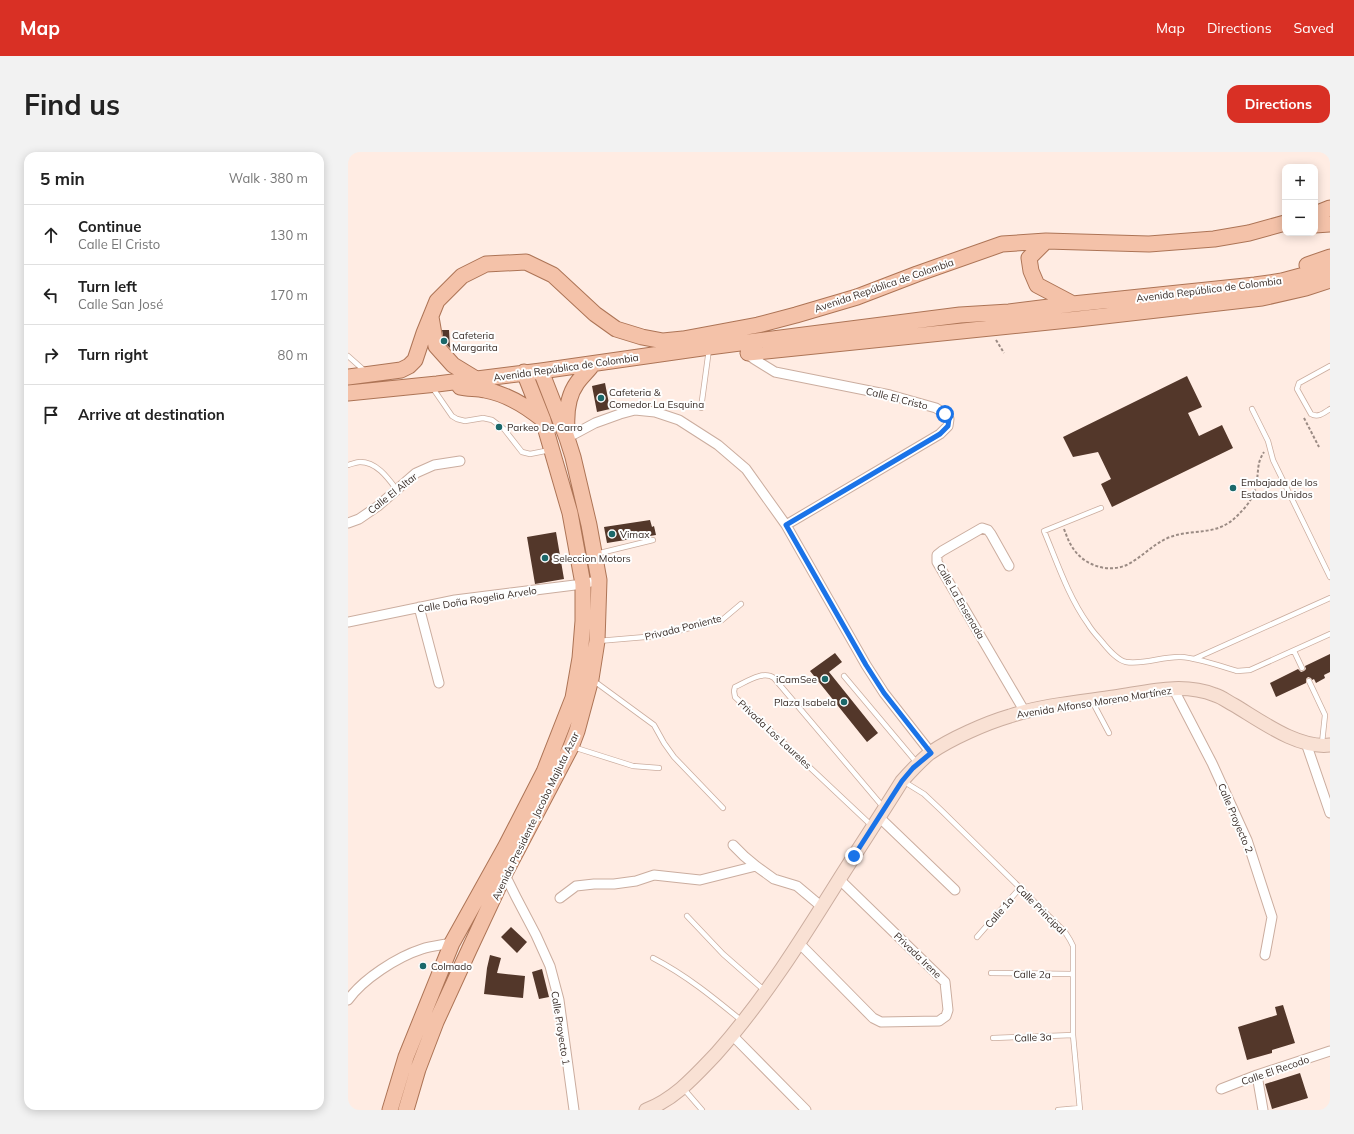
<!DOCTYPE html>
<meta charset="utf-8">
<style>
:root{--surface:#fff;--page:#f2f2f2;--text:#222;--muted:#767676;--line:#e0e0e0;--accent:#d93025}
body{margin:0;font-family:Mulish,sans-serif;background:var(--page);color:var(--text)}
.controls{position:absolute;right:12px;top:12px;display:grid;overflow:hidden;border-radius:8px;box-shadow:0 2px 10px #0003}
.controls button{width:36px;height:36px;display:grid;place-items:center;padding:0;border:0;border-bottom:1px solid var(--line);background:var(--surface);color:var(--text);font:20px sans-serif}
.stop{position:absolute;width:12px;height:12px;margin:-9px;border:3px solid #1a73e8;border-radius:50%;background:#fff}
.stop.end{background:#1a73e8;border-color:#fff;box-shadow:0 1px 4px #0008}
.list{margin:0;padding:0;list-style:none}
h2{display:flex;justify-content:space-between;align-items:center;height:52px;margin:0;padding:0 16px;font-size:17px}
h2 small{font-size:13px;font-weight:400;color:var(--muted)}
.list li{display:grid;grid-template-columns:26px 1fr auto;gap:12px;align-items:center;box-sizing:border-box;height:60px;padding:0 16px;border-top:1px solid var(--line)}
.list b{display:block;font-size:15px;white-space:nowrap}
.list p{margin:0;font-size:13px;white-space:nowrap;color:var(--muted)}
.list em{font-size:13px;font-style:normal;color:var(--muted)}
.icon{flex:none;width:22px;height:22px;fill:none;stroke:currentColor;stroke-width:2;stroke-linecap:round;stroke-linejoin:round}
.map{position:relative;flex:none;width:982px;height:958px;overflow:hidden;border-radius:12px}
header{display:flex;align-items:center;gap:24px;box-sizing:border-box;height:56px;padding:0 20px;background:var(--accent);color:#fff}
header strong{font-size:19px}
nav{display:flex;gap:22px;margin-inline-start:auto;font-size:14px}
.intro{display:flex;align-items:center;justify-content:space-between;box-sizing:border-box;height:96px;padding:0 24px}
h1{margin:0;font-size:28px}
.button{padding:10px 18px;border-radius:12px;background:var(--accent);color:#fff;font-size:14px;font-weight:700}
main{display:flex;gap:24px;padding:0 24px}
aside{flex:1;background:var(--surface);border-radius:12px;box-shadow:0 2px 10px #0003}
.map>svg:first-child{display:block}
</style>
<header>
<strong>Map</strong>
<nav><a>Map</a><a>Directions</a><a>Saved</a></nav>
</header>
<div class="intro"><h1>Find us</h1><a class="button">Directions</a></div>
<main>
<aside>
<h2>5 min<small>Walk · 380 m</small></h2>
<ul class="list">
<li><svg class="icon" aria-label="ahead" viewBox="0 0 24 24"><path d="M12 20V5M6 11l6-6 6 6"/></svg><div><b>Continue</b><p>Calle El Cristo</p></div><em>130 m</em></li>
<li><svg class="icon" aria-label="left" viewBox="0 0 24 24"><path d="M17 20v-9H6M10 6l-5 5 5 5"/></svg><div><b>Turn left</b><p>Calle San José</p></div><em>170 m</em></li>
<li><svg class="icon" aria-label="right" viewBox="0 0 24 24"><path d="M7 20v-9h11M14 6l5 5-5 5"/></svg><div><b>Turn right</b></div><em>80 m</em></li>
<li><svg class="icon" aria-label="arrive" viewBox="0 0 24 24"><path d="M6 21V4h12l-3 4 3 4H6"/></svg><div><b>Arrive at destination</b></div></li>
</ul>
</aside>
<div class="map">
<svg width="982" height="958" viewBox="0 0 982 958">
<rect width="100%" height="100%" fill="#ffece3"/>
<path fill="#53372a" d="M94,178H101L102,196L96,190Z
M839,224L854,255L840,261L851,284L874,273L885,296L764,355L753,332L763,327L750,300L725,305L715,285Z
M257,231L262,257L249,260L244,234Z
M302,368L304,375L306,374L308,383L259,391L256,375Z
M208,380L216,427L187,432L179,385Z
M487,501L494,510L481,520L530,581L519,590L462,519Z
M982,502V520L976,523L977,526L968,531L966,527L964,528L963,526L960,525L958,527V531L928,545L922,531L950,517L953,520L956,519L958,517L957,514Z
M163,775L179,790L169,801L153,785Z
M142,803L153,806L149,821L177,824L175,846L136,842L139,816Z
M194,817L201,845L191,847L184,820Z
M935,853L947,891L924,898V901L899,908L890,875L929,863L927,855Z
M952,921L960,946L924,957L917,932Z"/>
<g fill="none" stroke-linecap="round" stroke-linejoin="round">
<defs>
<path id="lane" d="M0,204L18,220
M982,214L951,231L949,237L963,262C970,266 976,261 982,257
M84,235L104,264L109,267L117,269L135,266L144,268L156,277L174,300L182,302L202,298
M353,256L361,197
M904,257L920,289L925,308L982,425
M0,313C4,312 8,310 12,310C29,310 40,326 49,338
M753,356L696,379C709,410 720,444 740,472C744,479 750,485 755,491C761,498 769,508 778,510C796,513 815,504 833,505C851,506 871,514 889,519L902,518L982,482
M248,402L305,388
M250,489L309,484L374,468L393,452
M946,499L954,516
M846,507L982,446
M496,524L569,611
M246,529L306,573L316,591L326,605L375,656
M961,529L977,563L974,591
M744,549L761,581
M225,595L285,614L311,616
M555,629L576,642L594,659L717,780L722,788L725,794V883L732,958
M523,673L387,545L386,539L387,535C398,530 415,518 426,526L536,656
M339,764L375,802L417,839
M629,785L672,736
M305,806C338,823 366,846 394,869
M643,821L724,822
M645,886L725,883
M335,936L354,958
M710,958L732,956"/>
<path id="street" d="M398,201L406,207L427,220L542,243L588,256L597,262L601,267L600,274L592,282L438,373
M219,286L247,271L272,262L287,258L307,260L331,268L370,293L398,317L438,373L518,513L536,541L583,601
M0,371L11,367L30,354L68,321L86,313L112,309
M661,414L643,382L640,378L634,376L594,399L589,403V410L677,560
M71,455L91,531
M0,470L107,448L235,432L251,428
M825,536L864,611L899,688L924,765L917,803
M958,591L982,661
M531,665L607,738
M385,693L396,704L408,714
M156,721L168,745L188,783L202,814L211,848L226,958
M212,746L228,734L246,732H266L288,729L306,723L352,728L408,714L426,727L449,734L474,755
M451,791L525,866L533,870L591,869L598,864L600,858L597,830L491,727
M0,848C15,827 49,805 74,797C83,794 94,793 104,791
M384,883L458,958
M909,923L915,958
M873,937L909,923L982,899"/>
<path id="secondary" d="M298,958C327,947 347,924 368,902C416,848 454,787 492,726C513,693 534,661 554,629C563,619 572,609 582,601C602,587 638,571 662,564C695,553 731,550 766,545C800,540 834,530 867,543C874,545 880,550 886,553C913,569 950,597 982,593"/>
<path id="primary" d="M967,62L982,56
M967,73L982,72
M698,89L681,106L683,119L689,133L725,152
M959,113L982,105
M83,165L88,194L105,213L128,227
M400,201L730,167L914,146L958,136L982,128
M0,225L53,218L61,214L67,208L76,181L89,149L114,124L138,112L178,110L205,123L247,162L268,177L294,185L315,189L335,187L410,173L448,163L509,145L569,122L654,92L698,89L801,92L866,87L901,81L937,71
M112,235C120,237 129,236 137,238C159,242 178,254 194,267
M0,241L89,232L193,219L361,195L612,163L661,160L725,152L907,133L934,129L982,116
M219,277C218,261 219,245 229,231C234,224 240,219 245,212
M42,958L58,905L104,791L158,694L196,620L225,546L232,506L235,469V432L222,361L195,268L176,220
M58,958L70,917L88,870L121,798L157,721L223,595L229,579L243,527L249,489L251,428L241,373L225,305L219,286L193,219"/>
</defs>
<use href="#lane" stroke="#cbad9f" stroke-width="6"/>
<use href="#street" stroke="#cbad9f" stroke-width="11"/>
<use href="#secondary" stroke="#cbad9f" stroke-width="15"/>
<use href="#primary" stroke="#ad7456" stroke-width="17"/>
<path stroke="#9b8b84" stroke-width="2" stroke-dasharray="3 2" stroke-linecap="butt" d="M648,188L656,201
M956,266L971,295
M716,377C719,385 722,393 727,399C740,416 766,422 784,410C797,402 807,391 822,385C847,376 869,385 890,363C896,357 903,349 906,341C910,332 909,321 911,311C912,307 914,303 916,300"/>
<use href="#lane" stroke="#fff" stroke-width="4.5"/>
<use href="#street" stroke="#fff" stroke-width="9"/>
<use href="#secondary" stroke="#f9e1d4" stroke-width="13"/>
<use href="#primary" stroke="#f4c2a9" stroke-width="15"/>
</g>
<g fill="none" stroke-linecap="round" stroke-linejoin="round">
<path stroke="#1a73e8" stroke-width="5" d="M506,704L554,629L565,616L583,601L536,541L518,513L438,373L592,282L600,274L601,267L597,262"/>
</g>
<g fill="#1b686a" stroke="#fefefe" stroke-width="1.5">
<circle cx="96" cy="189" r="4"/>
<circle cx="253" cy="246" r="4"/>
<circle cx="151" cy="275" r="4"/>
<circle cx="885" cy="336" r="4"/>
<circle cx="264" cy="382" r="4"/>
<circle cx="197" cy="406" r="4"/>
<circle cx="477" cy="527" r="4"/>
<circle cx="496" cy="550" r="4"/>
<circle cx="75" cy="814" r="4"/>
</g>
<g text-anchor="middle" stroke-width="4" stroke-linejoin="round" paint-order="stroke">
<g font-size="10" fill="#382c27" stroke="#fefefe">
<text transform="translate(536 133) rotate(-19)" y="4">Avenida República de Colombia</text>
<text transform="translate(861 137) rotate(-7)" y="4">Avenida República de Colombia</text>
<text transform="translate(218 215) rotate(-8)" y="4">Avenida República de Colombia</text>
<text transform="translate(549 246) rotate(14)" y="4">Calle El Cristo</text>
<text transform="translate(44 341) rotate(-38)" y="4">Calle El Altar</text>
<text transform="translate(129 447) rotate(-9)" y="4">Calle Doña Rogelia Arvelo</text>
<text transform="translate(613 449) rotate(60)" y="4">Calle La Ensenada</text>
<text transform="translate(335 475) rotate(-14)" y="4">Privada Poniente</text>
<text transform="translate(746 550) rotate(-9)" y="4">Avenida Alfonso Moreno Martínez</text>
<text transform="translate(427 582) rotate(43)" y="4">Privada Los Laureles</text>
<text transform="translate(187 664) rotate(-64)" y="4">Avenida Presidente Jacobo Majluta Azar</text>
<text transform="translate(888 666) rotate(67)" y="4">Calle Proyecto 2</text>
<text transform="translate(693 757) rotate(45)" y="4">Calle Principal</text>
<text transform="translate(651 760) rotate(-49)" y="4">Calle 1a</text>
<text transform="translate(570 803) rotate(44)" y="4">Privada Irene</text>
<text transform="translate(684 822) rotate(1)" y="4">Calle 2a</text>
<text transform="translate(213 876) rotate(81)" y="4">Calle Proyecto 1</text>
<text transform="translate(685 885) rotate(-2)" y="4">Calle 3a</text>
<text transform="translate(927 918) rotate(-19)" y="4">Calle El Recodo</text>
</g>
<g font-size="10" fill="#382c27" stroke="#fefefe" text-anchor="start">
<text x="104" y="187">Cafeteria<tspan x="104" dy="12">Margarita</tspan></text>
<text x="261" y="244">Cafeteria &amp;<tspan x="261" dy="12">Comedor La Esquina</tspan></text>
<text x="159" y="279">Parkeo De Carro</text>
<text x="893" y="334">Embajada de los<tspan x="893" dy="12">Estados Unidos</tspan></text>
<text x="272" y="386">Vimax</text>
<text x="205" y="410">Seleccion Motors</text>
<text x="469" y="531" text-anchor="end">iCamSee</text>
<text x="488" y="554" text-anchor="end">Plaza Isabela</text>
<text x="83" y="818">Colmado</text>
</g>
</g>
</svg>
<div class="controls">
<button>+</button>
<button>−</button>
</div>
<div class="stop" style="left:597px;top:262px"></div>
<div class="stop end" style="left:506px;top:704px"></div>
</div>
</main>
